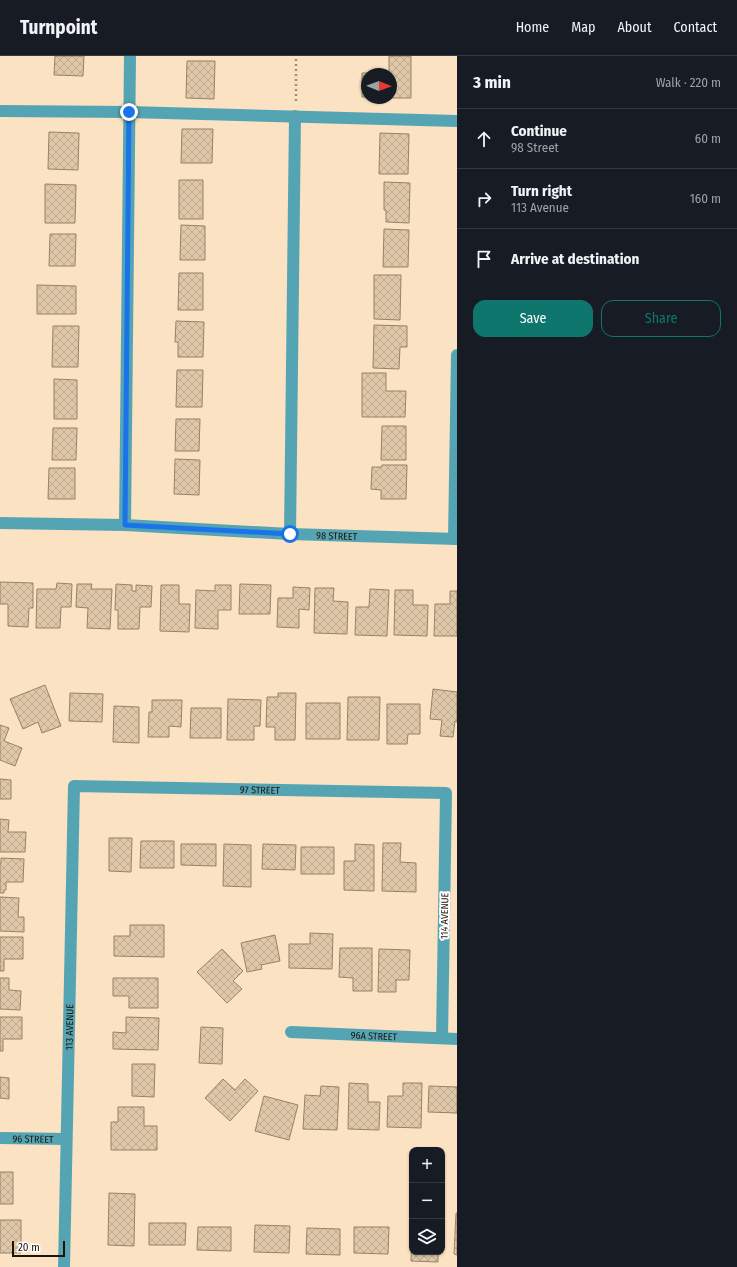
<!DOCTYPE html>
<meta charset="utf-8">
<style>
:root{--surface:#171b24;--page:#20242c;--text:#f1f3f6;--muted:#9ea1a6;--line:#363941;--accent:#0f766e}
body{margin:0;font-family:"Fira Sans Condensed",sans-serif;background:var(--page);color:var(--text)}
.controls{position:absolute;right:12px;bottom:12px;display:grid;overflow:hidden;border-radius:8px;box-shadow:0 1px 3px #0004}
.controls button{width:36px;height:36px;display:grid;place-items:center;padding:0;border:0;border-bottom:1px solid var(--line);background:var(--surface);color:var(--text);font:20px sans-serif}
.compass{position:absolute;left:361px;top:12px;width:36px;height:36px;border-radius:50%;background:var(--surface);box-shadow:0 1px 3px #0004;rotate:91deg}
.scale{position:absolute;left:12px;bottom:10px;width:53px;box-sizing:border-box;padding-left:4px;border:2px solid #1d1409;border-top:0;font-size:11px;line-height:14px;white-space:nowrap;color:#1d1409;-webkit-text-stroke:3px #fff;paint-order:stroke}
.stop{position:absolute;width:12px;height:12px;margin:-9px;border:3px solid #1a73e8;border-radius:50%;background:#fff}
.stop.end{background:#1a73e8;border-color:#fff;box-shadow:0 1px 4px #0008}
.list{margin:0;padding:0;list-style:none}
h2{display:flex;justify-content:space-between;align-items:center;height:52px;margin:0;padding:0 16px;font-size:17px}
h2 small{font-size:13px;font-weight:400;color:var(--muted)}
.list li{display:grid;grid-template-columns:26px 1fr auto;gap:12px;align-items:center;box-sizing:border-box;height:60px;padding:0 16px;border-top:1px solid var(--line)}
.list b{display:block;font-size:15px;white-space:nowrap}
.list p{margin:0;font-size:13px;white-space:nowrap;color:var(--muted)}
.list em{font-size:13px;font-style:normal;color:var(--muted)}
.actions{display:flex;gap:8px;padding:12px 16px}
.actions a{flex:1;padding:9px 0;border:1px solid var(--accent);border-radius:12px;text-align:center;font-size:14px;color:var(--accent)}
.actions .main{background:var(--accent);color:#fff}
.icon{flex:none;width:22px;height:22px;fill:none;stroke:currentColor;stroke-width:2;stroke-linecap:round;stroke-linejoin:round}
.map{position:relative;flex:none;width:457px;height:1211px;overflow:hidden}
header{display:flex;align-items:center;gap:24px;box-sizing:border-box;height:56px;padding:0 20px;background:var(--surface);border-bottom:1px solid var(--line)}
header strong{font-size:19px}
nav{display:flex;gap:22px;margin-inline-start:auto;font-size:14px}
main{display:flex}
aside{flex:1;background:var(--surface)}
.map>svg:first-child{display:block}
</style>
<header>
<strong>Turnpoint</strong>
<nav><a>Home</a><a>Map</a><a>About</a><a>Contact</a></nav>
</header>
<main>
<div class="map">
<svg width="457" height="1211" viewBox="0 0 457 1211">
<defs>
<pattern id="building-cross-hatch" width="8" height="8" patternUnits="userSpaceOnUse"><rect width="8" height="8" fill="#dfc7a9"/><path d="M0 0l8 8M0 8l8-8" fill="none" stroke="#bfaa90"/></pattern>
</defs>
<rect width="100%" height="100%" fill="#fae2c3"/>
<path fill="url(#building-cross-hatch)" stroke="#988265" d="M55,0H84L83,20L54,19Z
M389,0H411V42H391V18H367V41H362V17H389Z
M187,5H215L214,43L186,42Z
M182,73H213L212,107H181Z
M49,76L79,77L78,114L48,113Z
M380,77L409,78L408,118H379Z
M179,124H203V163H179Z
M384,126L410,127L409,167L386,166V154H384Z
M45,128L76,129L75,167H45Z
M181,169L205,170V204H180Z
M384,173L409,174L408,211H383Z
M50,178H76L75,210H49Z
M179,217H203V254H178Z
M374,219H401L400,264L374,263Z
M37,229L76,230V258H37Z
M176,265L204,266L203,301H178V286H175Z
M374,269L407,270V291H400L399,313L373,312Z
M53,270H79L78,311H52Z
M177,314H203L202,351H176Z
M362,317H386V335H406L405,361H362Z
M54,323L77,324V363H54Z
M176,363H200L199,395H175Z
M382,370H406V404H381Z
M53,372H77L76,404H52Z
M175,403L200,404L199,439L174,438Z
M382,409H407L406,443H381V434L371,433L372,411H382Z
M49,412H75V443H48Z
M0,526L33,527V552H29L28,571L8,570V548H0Z
M57,527L72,528L71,551H61L60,572H36L37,533H56Z
M77,528H92L91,533H112L110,573L87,572L88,552L76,551Z
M116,528L132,529V535H136V529L152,530L151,551H140L139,573H118V554H115Z
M240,528L271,529L270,558H239Z
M161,529H179V548H190L189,576L160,575Z
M215,529H231V554H218V573L195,572L196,534L215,535Z
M293,531L310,532L309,554L299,553V572L277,571L278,542H293Z
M315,532H334L333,545L348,546L347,578L314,577Z
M370,533L389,534L387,580L355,579L356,551H369Z
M395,534H413V549H428L427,580L394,579Z
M450,535H457V580H434L435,548H450Z
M45,629L61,670L42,677L38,666L23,673L10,643Z
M433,633L457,636V666L455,665L453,681L440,680L442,664L430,663Z
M70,637L103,638L102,666L69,665Z
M278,637H296L295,684H275V671H266L267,641H278Z
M348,641H380L379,684H347Z
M228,643L261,644L260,670H254V684H227Z
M152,644H182L181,671L169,670V681H148L149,656H152Z
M306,647H340V683H306Z
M387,648H420V678H408L407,688H387Z
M114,650L139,651V687L113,686Z
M191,652H221V682H190Z
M0,669L9,672L4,685L22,692L15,710L0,704Z
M0,723L11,724V743H0Z
M0,763L9,764L8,776H26L25,796H0Z
M109,782H132L131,816L109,815Z
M141,785H174V812H140Z
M383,787H401L400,806L416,807V836L382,835Z
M181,788H216V810L181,809Z
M224,788L251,789V831L223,830Z
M263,788L296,789L295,814L262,813Z
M355,788L374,789V835L344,834V805H355Z
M301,791H334V818H301Z
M1,802L24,803L23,826H6V834H4V837H0V807H1Z
M0,841L19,842L18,861H24V876L0,875Z
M130,869H164V901L114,900V880H130Z
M310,877L333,878L332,913L289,912V888H310Z
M275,879L280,905L261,909L262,913L247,916L241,887Z
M0,881H23V903H4V915H0Z
M340,892H372V935H353V922L339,921Z
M222,893L243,915L233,925L242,933L227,947L197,916Z
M379,893L410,894L409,924H396V936H378Z
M0,922H9V934L21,935L20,954L0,953Z
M113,922H158V952H129V940H113Z
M0,961H22V983H3V995H0Z
M126,961L159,962L158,994L113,993V976L126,977Z
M201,971L223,972L222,1008L199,1007Z
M132,1008H155L154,1041L132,1040Z
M0,1021L9,1022V1043L0,1042Z
M223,1023L235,1034L245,1023L258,1035L230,1065L205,1042Z
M349,1027L368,1028V1046H380L379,1074L348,1073Z
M403,1027H422L421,1072L387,1071L388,1040H403Z
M321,1030L339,1031L337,1074L303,1073L305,1039L320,1040Z
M429,1030L457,1031V1057L428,1056Z
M264,1040L298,1049L289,1084L255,1075Z
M118,1051H144V1070H157V1094H111V1066H118Z
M0,1116H13V1148H0Z
M109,1137L135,1138L134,1190L108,1189Z
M456,1157H457V1199L454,1198Z
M0,1164H21V1197H0Z
M149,1167H186L185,1189H149Z
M255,1169L290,1170L289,1197L254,1196Z
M412,1170V1196H438V1206L411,1205Z
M198,1171H231V1195L197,1194Z
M354,1171H389L388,1198L354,1197Z
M307,1172L340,1173V1199L306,1198Z"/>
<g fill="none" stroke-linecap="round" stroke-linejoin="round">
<path stroke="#a08e77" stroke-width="2.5" stroke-dasharray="2 3" stroke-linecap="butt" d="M296,45V0"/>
<g stroke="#55a4b4" stroke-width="12">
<path d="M0,55L129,56L457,65"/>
<path id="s1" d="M0,467L125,469L290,478L457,483"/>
<path d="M125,469L130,0"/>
<path d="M290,478L295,60"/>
<path d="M454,483L457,299"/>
<path id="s2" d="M291,976L457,983"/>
<path id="s3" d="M0,1082L66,1083"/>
<path id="s4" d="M64,1211L74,730L446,737L442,982"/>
</g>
</g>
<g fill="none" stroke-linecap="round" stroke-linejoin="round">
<path stroke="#1a73e8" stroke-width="5" d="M129,56L125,469L290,478"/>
</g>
<g text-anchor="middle" stroke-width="4" stroke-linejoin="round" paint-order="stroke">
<g font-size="10" fill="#1d1409" stroke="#fff">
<text dy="4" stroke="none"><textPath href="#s1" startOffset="337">98 STREET</textPath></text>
<text dy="4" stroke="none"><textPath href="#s4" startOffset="667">97 STREET</textPath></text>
<text transform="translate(444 860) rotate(-89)" y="4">114 AVENUE</text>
<text dy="4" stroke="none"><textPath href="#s4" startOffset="240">113 AVENUE</textPath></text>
<text dy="4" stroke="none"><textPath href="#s2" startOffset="83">96A STREET</textPath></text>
<text dy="4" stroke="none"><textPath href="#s3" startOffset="33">96 STREET</textPath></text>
</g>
</g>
</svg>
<div class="controls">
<button>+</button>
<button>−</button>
<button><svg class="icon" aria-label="layers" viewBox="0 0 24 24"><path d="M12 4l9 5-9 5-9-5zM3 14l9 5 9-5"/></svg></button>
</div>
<svg class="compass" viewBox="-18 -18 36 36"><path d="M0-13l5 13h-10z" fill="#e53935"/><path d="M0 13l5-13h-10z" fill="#9ea1a6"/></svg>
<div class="scale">20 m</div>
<div class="stop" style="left:290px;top:478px"></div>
<div class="stop end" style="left:129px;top:56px"></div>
</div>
<aside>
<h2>3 min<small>Walk · 220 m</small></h2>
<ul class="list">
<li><svg class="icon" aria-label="ahead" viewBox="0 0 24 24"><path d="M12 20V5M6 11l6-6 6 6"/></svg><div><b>Continue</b><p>98 Street</p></div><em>60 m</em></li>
<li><svg class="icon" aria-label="right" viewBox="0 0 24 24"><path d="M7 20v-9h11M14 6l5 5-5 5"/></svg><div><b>Turn right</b><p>113 Avenue</p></div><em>160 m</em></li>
<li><svg class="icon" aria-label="arrive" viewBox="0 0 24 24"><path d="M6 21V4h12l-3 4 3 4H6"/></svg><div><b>Arrive at destination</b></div></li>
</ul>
<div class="actions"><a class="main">Save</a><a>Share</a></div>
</aside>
</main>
